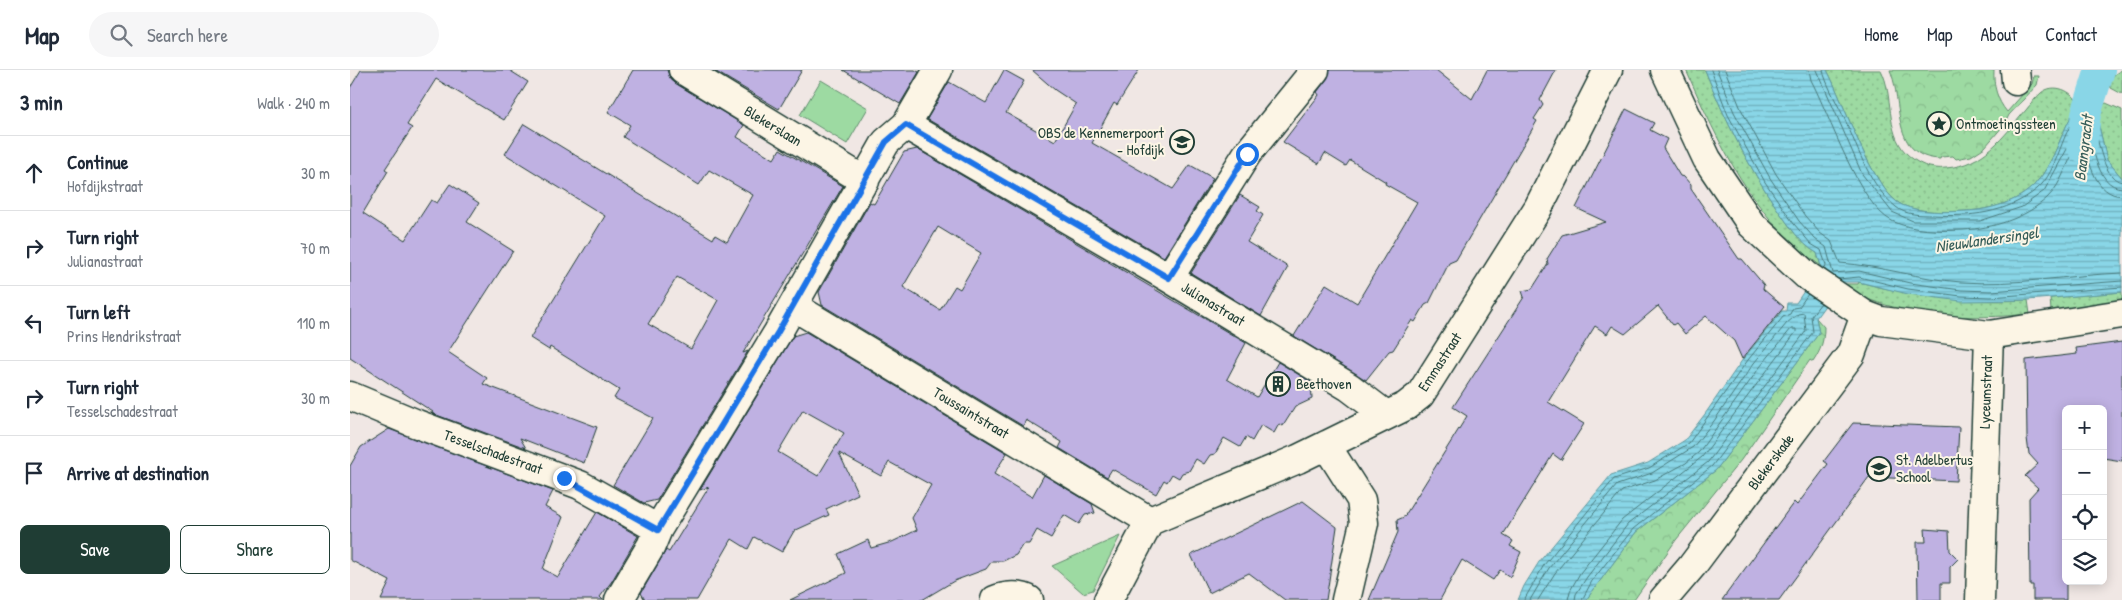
<!DOCTYPE html>
<meta charset="utf-8">
<style>
:root{--surface:#fff;--page:#f6f6f7;--text:#1f2937;--muted:#747a83;--line:#e0e1e3;--accent:#1f3d34}
body{margin:0;font-family:"Patrick Hand",sans-serif;background:var(--page);color:var(--text)}
.controls{position:absolute;right:15px;bottom:15px;display:grid;overflow:hidden;border-radius:8px;box-shadow:0 2px 12px #0003}
.controls button{width:45px;height:45px;display:grid;place-items:center;padding:0;border:0;border-bottom:1px solid var(--line);background:var(--surface);color:var(--text);font:25px sans-serif}
.stop{position:absolute;width:15px;height:15px;margin:-11px;border:4px solid #1a73e8;border-radius:50%;background:#fff}
.stop.end{background:#1a73e8;border-color:#fff;box-shadow:0 1px 5px #0008}
.list{margin:0;padding:0;list-style:none}
h2{display:flex;justify-content:space-between;align-items:center;height:65px;margin:0;padding:0 20px;font-size:21px}
h2 small{font-size:16px;font-weight:400;color:var(--muted)}
.list li{display:grid;grid-template-columns:32px 1fr auto;gap:15px;align-items:center;box-sizing:border-box;height:75px;padding:0 20px;border-top:1px solid var(--line)}
.list b{display:block;font-size:19px;white-space:nowrap}
.list p{margin:0;font-size:16px;white-space:nowrap;color:var(--muted)}
.list em{font-size:16px;font-style:normal;color:var(--muted)}
.actions{display:flex;gap:10px;padding:15px 20px}
.actions a{flex:1;padding:11px 0;border:1px solid var(--accent);border-radius:8px;text-align:center;font-size:18px;color:var(--accent)}
.actions .main{background:var(--accent);color:#fff}
.icon{flex:none;width:28px;height:28px;fill:none;stroke:currentColor;stroke-width:2;stroke-linecap:round;stroke-linejoin:round}
.map{position:relative;flex:none;width:1772px;height:530px;overflow:hidden}
header{display:flex;align-items:center;gap:30px;box-sizing:border-box;height:70px;padding:0 25px;background:var(--surface);border-bottom:1px solid var(--line)}
header strong{font-size:24px}
nav{display:flex;gap:28px;margin-inline-start:auto;font-size:18px}
.search{width:350px;height:45px;background:var(--page);display:flex;align-items:center;gap:12px;box-sizing:border-box;padding:0 18px;border-radius:28px;color:var(--muted);font-size:19px}
main{display:flex}
aside{flex:1;background:var(--surface)}
.map>svg:first-child{display:block}
</style>
<header>
<strong>Map</strong>
<div class="search"><svg class="icon" aria-label="search" viewBox="0 0 24 24"><circle cx="10" cy="10" r="6"/><path d="M15 15l6 6"/></svg>Search here</div>
<nav><a>Home</a><a>Map</a><a>About</a><a>Contact</a></nav>
</header>
<main>
<aside>
<h2>3 min<small>Walk · 240 m</small></h2>
<ul class="list">
<li><svg class="icon" aria-label="ahead" viewBox="0 0 24 24"><path d="M12 20V5M6 11l6-6 6 6"/></svg><div><b>Continue</b><p>Hofdijkstraat</p></div><em>30 m</em></li>
<li><svg class="icon" aria-label="right" viewBox="0 0 24 24"><path d="M7 20v-9h11M14 6l5 5-5 5"/></svg><div><b>Turn right</b><p>Julianastraat</p></div><em>70 m</em></li>
<li><svg class="icon" aria-label="left" viewBox="0 0 24 24"><path d="M17 20v-9H6M10 6l-5 5 5 5"/></svg><div><b>Turn left</b><p>Prins Hendrikstraat</p></div><em>110 m</em></li>
<li><svg class="icon" aria-label="right" viewBox="0 0 24 24"><path d="M7 20v-9h11M14 6l5 5-5 5"/></svg><div><b>Turn right</b><p>Tesselschadestraat</p></div><em>30 m</em></li>
<li><svg class="icon" aria-label="arrive" viewBox="0 0 24 24"><path d="M6 21V4h12l-3 4 3 4H6"/></svg><div><b>Arrive at destination</b></div></li>
</ul>
<div class="actions"><a class="main">Save</a><a>Share</a></div>
</aside>
<div class="map">
<svg width="1772" height="530" viewBox="0 0 1772 530">
<defs>
<pattern id="grass-dots" width="8" height="8" patternUnits="userSpaceOnUse" patternTransform="scale(1.25)"><rect width="8" height="8" fill="#9ddaa2"/><path d="M2 2h.1M6 6h.1" fill="none" stroke="#87bc8c" stroke-width="1.8" stroke-linecap="round"/></pattern>
<pattern id="forest-crowns" width="20" height="18" patternUnits="userSpaceOnUse" patternTransform="scale(1.25)"><rect width="20" height="18" fill="#9ddaa2"/><path d="M2 6a3 3 0 1 1 6 0M12 15a3 3 0 1 1 6 0" fill="none" stroke="#87bc8c"/></pattern>
<pattern id="water-rules" width="6" height="5" patternUnits="userSpaceOnUse" patternTransform="scale(1.25)"><rect width="6" height="5" fill="#89d6e7"/><path d="M0 2.5h6" fill="none" stroke="#6fafbc"/></pattern>
</defs>
<rect width="100%" height="100%" fill="#f0e7e4"/>
<filter id="ink" filterUnits="userSpaceOnUse"><feTurbulence type="fractalNoise" baseFrequency=".02" numOctaves="2"/><feDisplacementMap in="SourceGraphic" scale="10" xChannelSelector="R" yChannelSelector="G"/><feConvolveMatrix kernelMatrix="1 2 1 2 8 2 1 2 1" color-interpolation-filters="sRGB"/></filter>
<g filter="url(#ink)">
<path fill="url(#grass-dots)" stroke="#5e8c6b" d="M1336,0H1355C1375,50 1398,96 1428,140C1439,155 1450,174 1467,183L1471,196C1403,149 1369,74 1336,0Z
M1477,0H1531C1544,25 1535,61 1556,83C1567,94 1581,100 1596,98C1634,95 1653,67 1676,40C1681,34 1686,27 1691,23C1704,12 1723,21 1729,34C1711,58 1706,92 1685,114C1669,132 1639,140 1616,141C1595,142 1571,143 1552,135C1523,122 1493,30 1477,0Z
M1772,0V24L1761,18C1759,9 1763,4 1772,0Z
M1756,33L1772,40V108L1757,90L1745,39Z
M1509,212C1565,227 1620,233 1678,230L1680,244C1621,250 1556,248 1501,222L1502,220L1495,214H1508Z
M1772,222V232L1701,241L1700,228Z"/>
<path fill="url(#forest-crowns)" stroke="#5e8c6b" d="M1540,0H1644C1643,15 1647,30 1657,42L1682,14L1684,6H1689L1687,15L1659,45L1654,55L1635,77L1621,86L1606,89L1603,86L1591,87L1590,89C1540,87 1554,33 1540,0Z
M1466,248L1474,257C1474,271 1471,280 1463,292L1460,290L1391,390L1326,470L1284,530H1236L1286,462L1366,400L1469,263Z"/>
<path fill="#9ddaa2" stroke="#5e8c6b" d="M471,10L518,38L497,74L450,45Z
M770,466L743,520L733,523L702,496Z"/>
<path fill="url(#water-rules)" stroke="#5f999f" d="M1355,0H1477C1493,30 1523,122 1552,135C1571,143 1595,142 1616,141C1639,140 1669,132 1685,114C1706,92 1711,58 1729,34L1745,39L1757,90L1772,108V222L1678,230L1611,231L1558,224L1509,212H1492L1466,248L1469,263L1366,400L1286,462L1236,530H1168L1174,516L1189,492L1261,405L1298,393L1335,370L1355,344L1393,289L1432,241H1436L1437,233H1446L1471,196L1467,183C1450,174 1439,155 1428,140C1398,96 1375,50 1355,0Z"/>
<g fill="none" stroke-linecap="round" stroke-linejoin="round">
<path stroke="#497a7c" stroke-width="1" d="M1361,0L1378,45L1415,112L1444,154L1461,174L1471,180L1476,195L1475,200
M1367,0L1384,42L1420,108L1449,151L1465,169L1476,177L1483,203L1509,201L1560,213L1611,220L1641,221L1772,211
M1375,0L1391,39L1426,104L1455,146L1470,163L1481,171L1490,193C1531,196 1570,209 1611,212C1665,216 1718,205 1772,203
M1459,0L1461,10C1479,44 1509,135 1542,151C1563,161 1590,161 1613,160C1643,158 1674,149 1697,128C1713,114 1719,83 1732,70L1734,71C1739,92 1745,125 1772,126
M1467,0L1512,104L1542,142L1563,151H1630L1672,137L1694,121L1734,48L1737,49C1742,69 1745,117 1772,118
M1473,0C1474,11 1491,40 1496,52C1509,81 1520,116 1546,137C1555,145 1571,145 1582,145C1620,147 1656,144 1687,119C1709,101 1711,58 1732,40L1742,44C1747,61 1751,109 1772,112
M1488,209L1509,207L1558,219L1611,226L1641,227L1772,217
M1174,530L1194,495L1264,409L1299,398L1339,373L1398,290L1433,247L1440,244L1443,238L1449,237L1458,224
M1180,530L1199,498L1267,415L1302,403L1343,377L1364,351L1404,293L1437,253L1448,244L1454,243L1456,261L1358,392L1278,454L1237,507L1226,524L1225,530
M1188,530L1205,503L1272,421L1305,410L1336,393L1349,382L1410,297L1441,259H1446V262L1352,387L1272,450L1230,503L1220,521L1218,530
M1232,530L1242,511L1283,459L1362,396L1463,262L1461,246L1471,233"/>
<path stroke="#89d6e7" stroke-width="30" d="M1732,77L1736,44L1750,0"/>
</g>
<path fill="#bfb1e2" stroke="#1f3d34" fill-rule="evenodd" d="M11,0H159L178,12L154,50L86,9L57,55L62,58L35,99L38,101L13,143L55,170L81,130L87,133L100,114L129,133L117,152L163,181L98,282L137,308L133,314L247,357L234,393L170,368L176,378L81,343L83,342L0,288V18Z
M283,0H317L320,8L325,13L394,55L387,67L424,89L430,79L493,116L393,283L398,281L307,430L294,433L263,415L303,348L264,328L269,320L200,277L199,280L180,268L255,146L155,84L174,54L363,169L365,165L377,172L403,125L359,100L349,115L273,67L280,55L258,42ZM327,207L368,230L341,279L298,254Z
M363,0H452L429,39Z
M493,0H565L569,2L550,34Z
M654,0L674,11L656,43L705,71L726,34L705,20L682,0H789L767,35L764,33L742,73L823,119L840,95L863,108L814,187L577,49L599,12L636,33Z
M980,0H1086L1122,29L1137,0H1206L1190,30L1193,35L1184,49L1187,51L1106,190L1099,193L1079,233L1075,235L1065,252L1062,250L1043,280L1039,281L1016,310L944,266L976,214L1007,233L1067,132L1035,114L1036,112L1000,90L996,96L975,83L969,94L933,72L969,25L967,22L977,9Z
M1276,39L1304,53L1300,60L1317,69L1313,78L1330,106L1334,107L1341,115V119L1389,189H1392L1414,215L1413,219L1434,237L1392,289L1384,271L1356,246L1335,264L1326,253L1323,255L1308,236L1275,264L1262,256L1257,264L1245,256L1198,332L1234,354L1211,390L1203,384L1153,465L1163,471L1160,476L1171,482L1160,507L1150,500L1143,510L1112,490L1090,530H1019L1048,462L1047,450L1054,447L1117,346L1103,337L1174,227L1172,221L1182,219L1198,194L1197,189L1212,165L1256,152L1226,138Z
M567,79L896,273L877,309L907,327L928,292L961,312L962,329L945,337L933,356L929,354L924,363L911,355L902,371L896,367L890,377L874,368L865,384L860,385L854,394L846,389L839,401L832,403L829,408L822,404L817,412L814,410L806,424L762,399L757,407L709,378L712,372L676,350L673,356L472,235L469,222L520,132L524,134L554,82ZM588,157L631,183L610,219L605,216L590,240L553,217Z
M890,125L910,137L907,141L913,145L897,172L938,197L911,246L841,203Z
M456,262L657,383L644,404L682,427L694,405L742,434L745,443L735,445L729,454L714,445L701,468L687,460L679,474H673L666,485L653,491H642L636,499L604,511L572,530H440L496,503L488,484L518,470L521,478L542,472L567,460L562,448L581,415L539,392L531,406L489,383L508,424L476,439L479,445L444,461L432,482L404,467L398,479L382,469L347,530H295L291,523L316,480L319,482L359,417L350,420L443,266ZM453,340L494,363L468,406L428,382Z
M1772,272V391L1753,388V339H1716V530H1683V515H1680L1679,428L1688,418L1675,406L1688,394L1679,384L1677,368L1676,290L1727,284L1726,278Z
M1503,353L1609,357L1606,411L1519,407L1429,530H1372L1444,432L1447,435L1478,394L1474,391Z
M39,359L203,421L195,437L213,447L193,499L208,507L247,442L288,466L262,511L250,527L253,530H31L40,511L0,490V396L11,377Z
M953,431L987,457L976,530H935L899,503L859,523L841,485Z
M1575,459L1599,461L1600,481L1608,489L1600,497V513H1591V530H1568L1567,472H1576Z"/>
<g fill="none" stroke-linecap="round" stroke-linejoin="round">
<defs>
<path id="minor" d="M333,0L515,111
M1315,0L1357,89L1401,154L1456,205L1515,245L1531,251L1639,265L1772,244
M1665,0L1666,11
M556,55L819,208L999,317L1036,345
M819,208L897,84L965,0
M443,236L800,451
M0,326L67,354L230,415L308,459
M976,375L1011,430L1014,453L996,530
M800,451L948,389L1056,336L1070,325L1188,138L1258,0
M269,530L301,476L308,459L428,262L536,72L556,55L588,0
M645,530C654,526 671,524 679,530
M758,530L800,451
M1313,530L1342,496L1501,284L1515,245
M1630,530L1639,265"/>
</defs>
<use href="#minor" stroke="#1f3d34" stroke-width="31"/>
<use href="#minor" stroke="#fcf5e5" stroke-width="28"/>
</g>
</g>
<g fill="none" stroke-linecap="round" stroke-linejoin="round" filter="url(#ink)">
<path stroke="#1a73e8" stroke-width="6" d="M214,408L308,460L428,262L536,72L556,55L819,208L897,84"/>
</g>
<defs>
<symbol id="sight-ring" viewBox="-11 -11 22 22"><circle r="9.5" fill="#fcf5e5" stroke="#1f3d34" stroke-width="1.5"/><path d="M0-6L1.8-2.2L6-1.7L2.9 1.2L3.7 5.4L0 3.3L-3.7 5.4L-2.9 1.2L-6-1.7L-1.8-2.2Z" fill="#1f3d34"/></symbol>
<symbol id="school-ring" viewBox="-11 -11 22 22"><circle r="9.5" fill="#fcf5e5" stroke="#1f3d34" stroke-width="1.5"/><path d="M0-5L7-2L0 1L-7-2ZM-4 1L0 2.5L4 1V4Q0 6-4 4Z" fill="#1f3d34"/></symbol>
<symbol id="building-ring" viewBox="-11 -11 22 22"><circle r="9.5" fill="#fcf5e5" stroke="#1f3d34" stroke-width="1.5"/><path d="M-4-6H4V6H1V3H-1V6H-4ZM-2.5-4.3h1.7v1.8h-1.7ZM.8-4.3h1.7v1.8H.8ZM-2.5-1h1.7V.8h-1.7ZM.8-1h1.7V.8H.8Z" fill="#1f3d34"/></symbol>
</defs>
<g fill-rule="evenodd">
<use href="#sight-ring" x="1575" y="40" width="28" height="28"/>
<use href="#school-ring" x="818" y="58" width="28" height="28"/>
<use href="#building-ring" x="914" y="300" width="28" height="28"/>
<use href="#school-ring" x="1515" y="385" width="28" height="28"/>
</g>
<g text-anchor="middle" stroke-width="4" stroke-linejoin="round" paint-order="stroke">
<g font-size="15" fill="#1f3d34" stroke="#fcf5e5" text-anchor="start">
<text x="1606" y="59">Ontmoetingssteen</text>
<text x="814" y="68" text-anchor="end">OBS de Kennemerpoort<tspan x="814" dy="17">- Hofdijk</tspan></text>
<text x="946" y="319">Beethoven</text>
<text x="1546" y="395">St. Adelbertus<tspan x="1546" dy="17">School</tspan></text>
</g>
<g font-size="15" fill="#1f3d34" stroke="#fcf5e5">
<text transform="translate(423 56) rotate(31)" y="5">Blekerslaan</text>
<text transform="translate(863 234) rotate(31)" y="5">Julianastraat</text>
<text transform="translate(1090 292) rotate(-57)" y="5">Emmastraat</text>
<text transform="translate(1636 322) rotate(-88)" y="5">Lyceumstraat</text>
<text transform="translate(621 343) rotate(31)" y="5">Toussaintstraat</text>
<text transform="translate(143 382) rotate(20)" y="5">Tesselschadestraat</text>
<text transform="translate(1421 392) rotate(-53)" y="5">Blekerskade</text>
</g>
<g font-size="16" font-style="italic" fill="#345c58" stroke="#fcf5e5">
<text transform="translate(1733 78) rotate(-83)" y="6">Baangracht</text>
<text transform="translate(1637 169) rotate(-8)" y="6">Nieuwlandersingel</text>
</g>
</g>
</svg>
<div class="controls">
<button>+</button>
<button>−</button>
<button><svg class="icon" aria-label="locate" viewBox="0 0 24 24"><circle cx="12" cy="12" r="6"/><path d="M12 2v4M12 18v4M2 12h4M18 12h4"/></svg></button>
<button><svg class="icon" aria-label="layers" viewBox="0 0 24 24"><path d="M12 4l9 5-9 5-9-5zM3 14l9 5 9-5"/></svg></button>
</div>
<div class="stop" style="left:897px;top:84px"></div>
<div class="stop end" style="left:214px;top:408px"></div>
</div>
</main>
